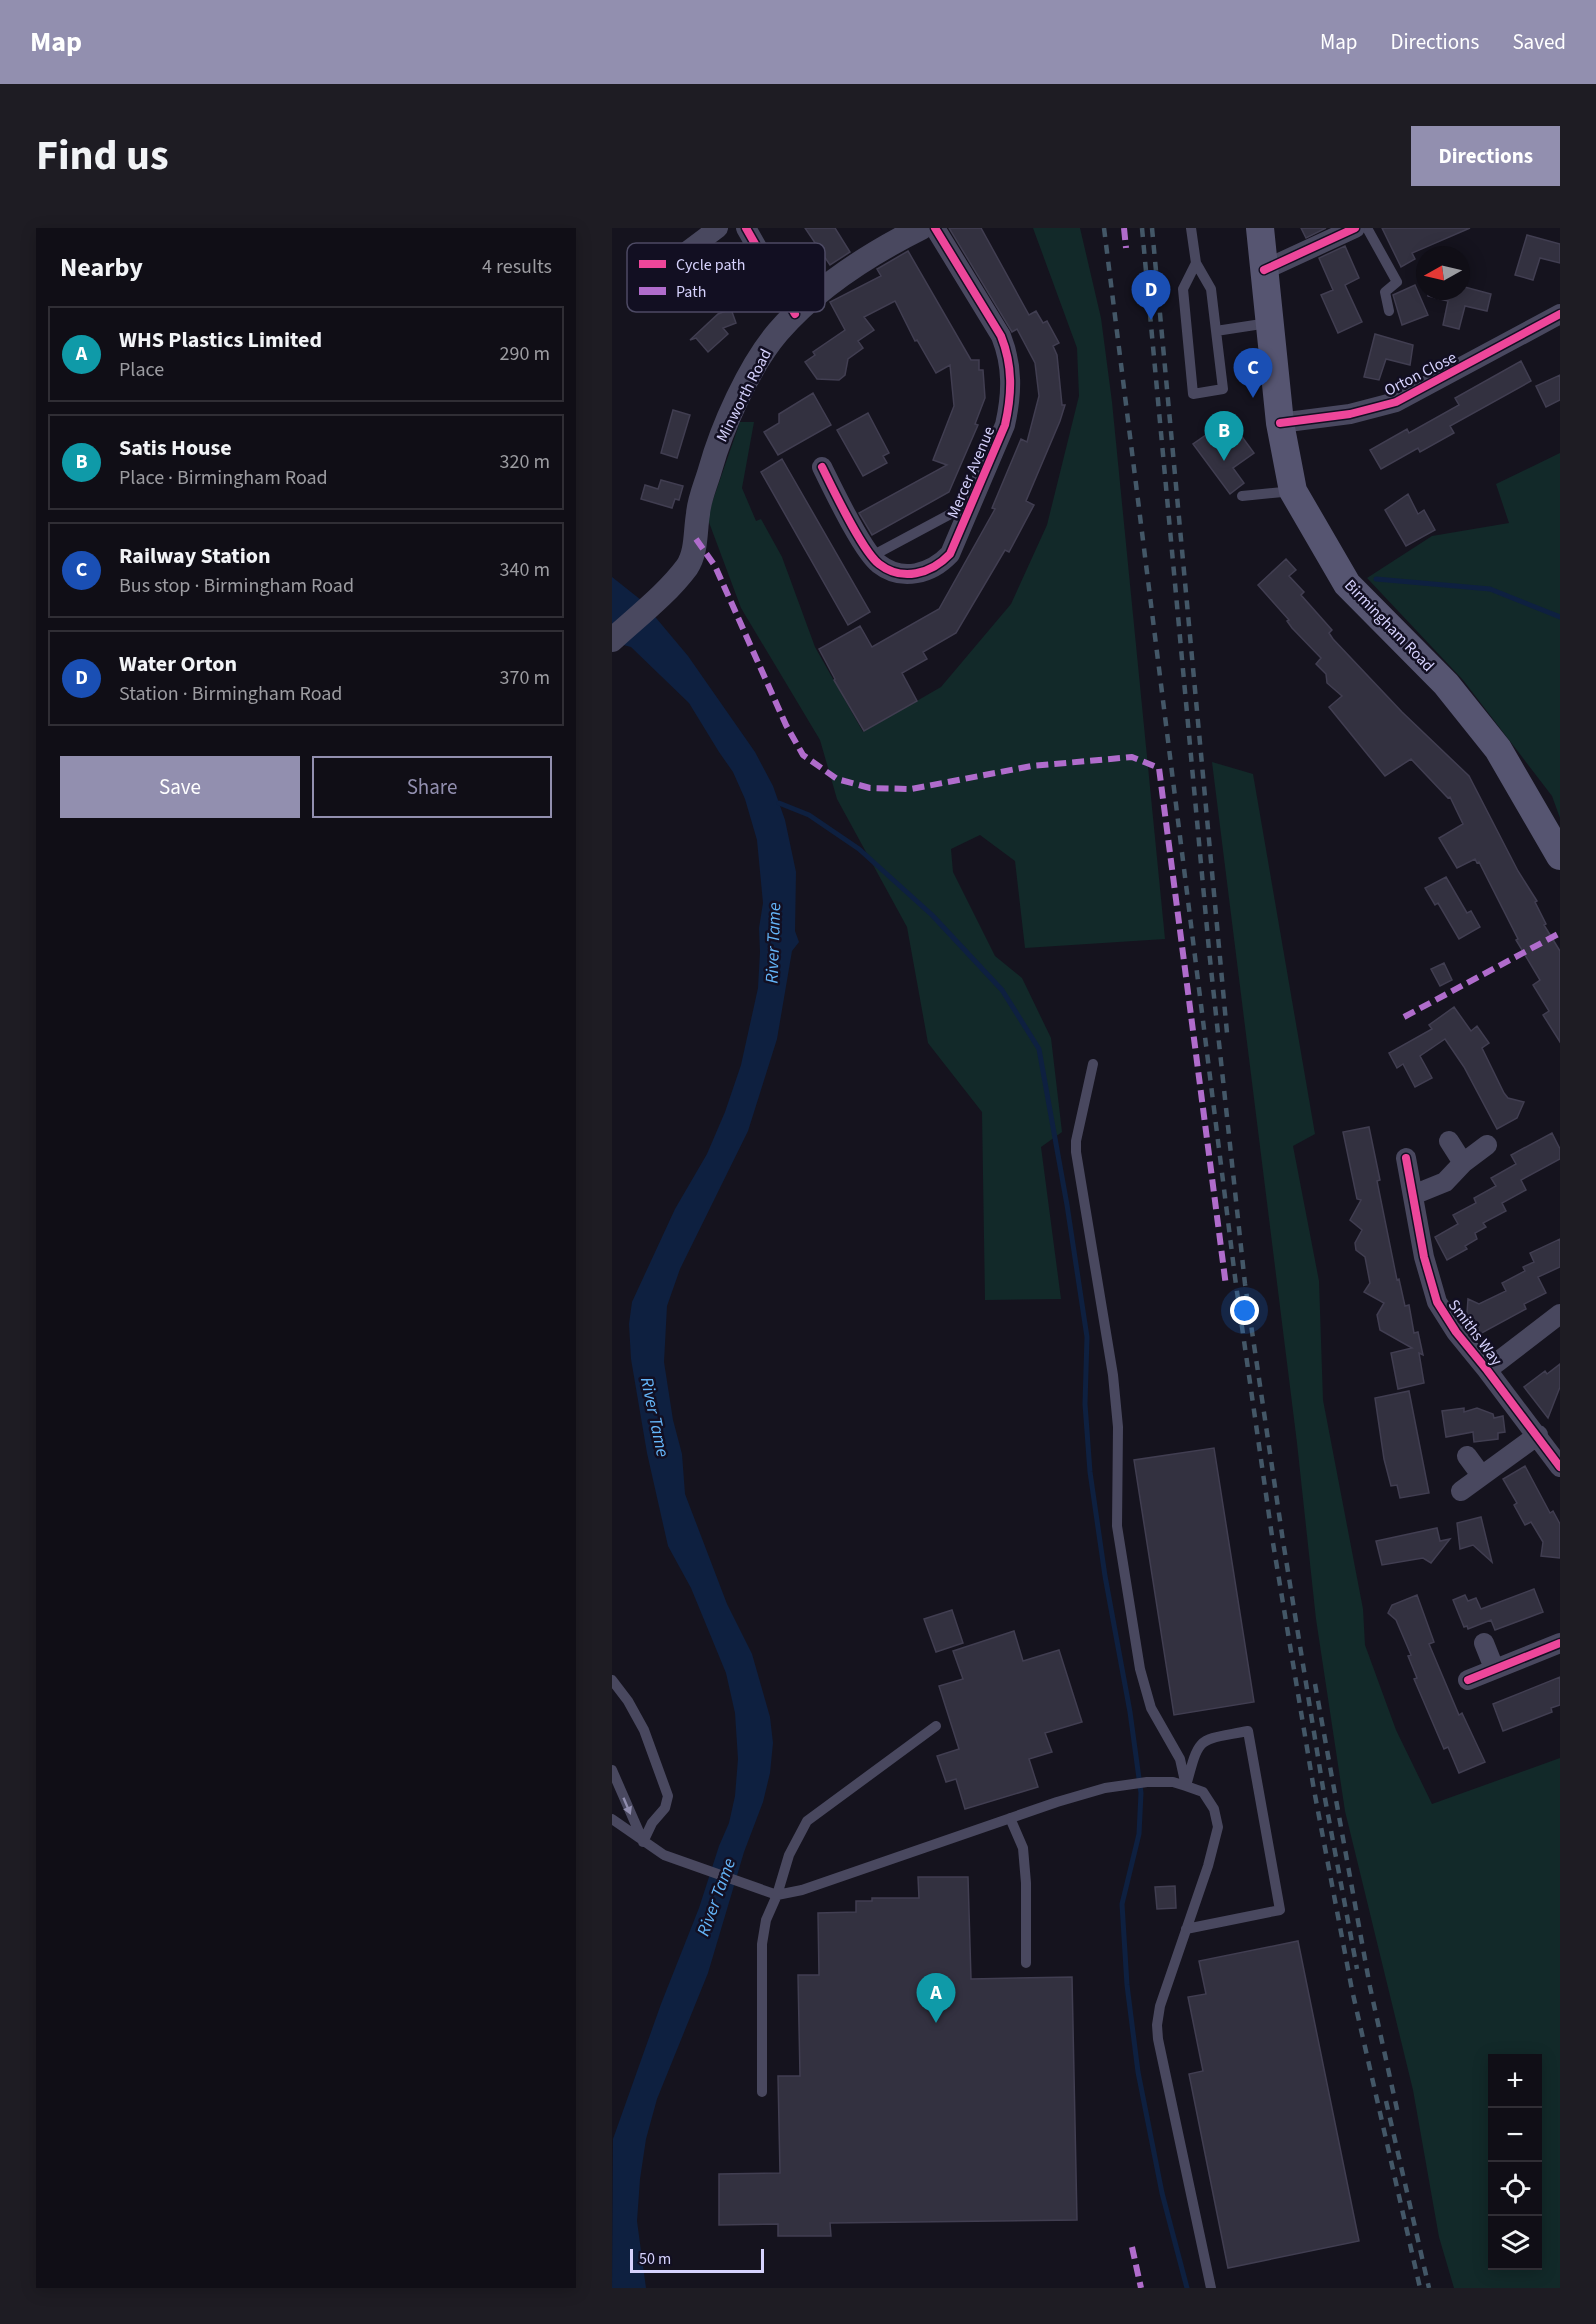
<!DOCTYPE html>
<meta charset="utf-8">
<style>
:root{--surface:#100e16;--page:#1e1c23;--text:#f1f3f6;--muted:#9c9ca1;--line:#302e35;--accent:#928faf}
body{margin:0;font-family:"Source Sans 3",sans-serif;background:var(--page);color:var(--text)}
.controls{position:absolute;right:18px;bottom:18px;display:grid;overflow:hidden;border-radius:0px;box-shadow:0 3px 15px #0003}
.controls button{width:54px;height:54px;display:grid;place-items:center;padding:0;border:0;border-bottom:2px solid var(--line);background:var(--surface);color:var(--text);font:30px sans-serif}
.compass{position:absolute;left:804px;top:18px;width:54px;height:54px;border-radius:50%;background:var(--surface);box-shadow:0 3px 15px #0003;rotate:262deg}
.scale{position:absolute;left:18px;bottom:15px;width:134px;box-sizing:border-box;padding-left:6px;border:3px solid #d6d2fd;border-top:0;font-size:16px;line-height:21px;white-space:nowrap;color:#d6d2fd;-webkit-text-stroke:4px #120f22;paint-order:stroke}
.you{position:absolute;left:633px;top:1083px;width:21px;height:21px;margin:-15px;border:4px solid #fff;border-radius:50%;background:#1a73e8;box-shadow:0 0 0 9px #1a73e833}
.badge{display:grid;place-items:center;width:39px;height:39px;border-radius:50%;background:var(--accent);color:#fff;font-size:20px;font-weight:700}
.pin{position:absolute;translate:-50% -50px;filter:drop-shadow(0 2px 3px #0008)}
.pin::after{content:'';position:absolute;top:32px;width:21px;height:18px;background:inherit;clip-path:polygon(0 0,100% 0,50% 100%)}
.list{margin:0;padding:0;list-style:none}
h2{display:flex;justify-content:space-between;align-items:center;height:78px;margin:0;padding:0 24px;font-size:26px}
h2 small{font-size:20px;font-weight:400;color:var(--muted)}
.list li{display:grid;grid-template-columns:39px 1fr auto;gap:18px;align-items:center;box-sizing:border-box;height:96px;margin:0 12px 12px;padding:0 12px;border:2px solid var(--line);border-radius:0px}
.list b{display:block;font-size:22px;white-space:nowrap}
.list p{margin:0;font-size:20px;white-space:nowrap;color:var(--muted)}
.list em{font-size:20px;font-style:normal;color:var(--muted)}
.actions{display:flex;gap:12px;padding:18px 24px}
.actions a{flex:1;padding:14px 0;border:2px solid var(--accent);border-radius:0px;text-align:center;font-size:21px;color:var(--accent)}
.actions .main{background:var(--accent);color:#fff}
.icon{flex:none;width:33px;height:33px;fill:none;stroke:currentColor;stroke-width:2;stroke-linecap:round;stroke-linejoin:round}
.map{position:relative;flex:none;width:948px;height:2060px;overflow:hidden;border-radius:0px}
header{display:flex;align-items:center;gap:36px;box-sizing:border-box;height:84px;padding:0 30px;background:var(--accent);color:#fff}
header strong{font-size:28px}
nav{display:flex;gap:33px;margin-inline-start:auto;font-size:21px}
.intro{display:flex;align-items:center;justify-content:space-between;box-sizing:border-box;height:144px;padding:0 36px}
h1{margin:0;font-size:42px}
.button{padding:15px 27px;border-radius:0px;background:var(--accent);color:#fff;font-size:21px;font-weight:700}
main{display:flex;gap:36px;padding:0 36px}
aside{flex:1;background:var(--surface);border-radius:0px;box-shadow:0 3px 15px #0003}
.map>svg:first-child{display:block}
</style>
<header>
<strong>Map</strong>
<nav><a>Map</a><a>Directions</a><a>Saved</a></nav>
</header>
<div class="intro"><h1>Find us</h1><a class="button">Directions</a></div>
<main>
<aside>
<h2>Nearby<small>4 results</small></h2>
<ul class="list">
<li><span class="badge" style="background:#0f9aa8">A</span><div><b>WHS Plastics Limited</b><p>Place</p></div><em>290 m</em></li>
<li><span class="badge" style="background:#0f9aa8">B</span><div><b>Satis House</b><p>Place · Birmingham Road</p></div><em>320 m</em></li>
<li><span class="badge" style="background:#1a4fb4">C</span><div><b>Railway Station</b><p>Bus stop · Birmingham Road</p></div><em>340 m</em></li>
<li><span class="badge" style="background:#1a4fb4">D</span><div><b>Water Orton</b><p>Station · Birmingham Road</p></div><em>370 m</em></li>
</ul>
<div class="actions"><a class="main">Save</a><a>Share</a></div>
</aside>
<div class="map">
<svg width="948" height="2060" viewBox="0 0 948 2060">
<rect width="100%" height="100%" fill="#15131e"/>
<path fill="#122929" fill-rule="evenodd" d="M421,0H468L489,90L500,174L553,711L413,720L403,633L368,607L339,621L341,644L383,728L410,750L439,810L450,904L429,919L449,1071L373,1072L370,884L316,815L295,699L225,571L208,512L129,380L95,289L128,194H142L130,260L144,293L149,291L170,329L203,419L251,504L329,459L399,376L435,297L467,168L465,120Z
M948,225V590L940,568L851,452L755,350L820,308L897,295L884,256Z
M600,534L641,546L703,906L681,918L707,1053L711,1172L751,1381L753,1417L784,1502L820,1576L948,1530V2060H842L827,2009L801,1862L733,1583L704,1391L685,1215ZM880,1830H926V2038H880Z"/>
<path fill="#0e2040" d="M0,349L29,372L76,428L143,524L161,558L173,592L184,644L183,703L187,714L180,723L165,811L136,903L68,1041L55,1078L52,1134L61,1192L70,1226L73,1266L115,1376L140,1426L158,1489L161,1515L158,1545L151,1574L132,1624L96,1745L45,1871L34,1911L28,1951L25,1993L34,2060H0L1,1911L49,1776L87,1680L107,1618L117,1595L123,1568L126,1531L123,1485L114,1445L79,1360L56,1318L35,1225L19,1131L17,1096L20,1074L63,981L95,926L113,884L129,837L146,760L148,724L147,700L151,675L145,612L133,571L121,544L107,524L77,475L19,419L4,415L0,410Z"/>
<g fill="none" stroke-linecap="round" stroke-linejoin="round">
<path stroke="#0e2040" stroke-width="5" d="M764,351L878,361L948,389
M167,575L197,587L247,621L320,687L390,762L427,821L455,977L475,1109L473,1176L478,1244L493,1348L518,1484L529,1565L527,1606L510,1676L515,1757L526,1844L550,1965L575,2060"/>
</g>
<path fill="#333140" stroke="#413e51" stroke-width="1.5" d="M193,0H223L238,24L218,37Z
M337,0H369L417,87L424,83L431,95L435,93L447,115L441,118L445,127L450,177H453L448,193L414,273L422,277L397,324L393,322L344,405L311,424L315,431L290,445L305,473L252,503L222,452L223,451L207,421L248,398L260,419L327,381L383,281L380,280L409,211L415,214L427,168L423,135L405,101L400,104Z
M689,0H714L694,10Z
M770,0H858L800,25L803,31L789,39Z
M915,7L948,16V35L928,30L921,52L903,47Z
M733,18L747,50L733,57L750,94L726,105L709,67L721,62L707,30Z
M296,23L359,132H367V142H371L373,170L363,196L366,197L337,264L260,307L247,285L335,237L321,232L342,178L338,137L324,145L305,112L303,113L283,73L252,89L262,102L246,113L251,120L236,131L233,147L227,152L205,151L193,134L203,127L201,124L233,102L218,74L269,48L265,41Z
M803,57L816,87L790,97L781,67Z
M849,58L879,66L875,83L853,78L847,101L831,97L836,73L816,68V63H849Z
M119,81L124,95L111,100L116,106L96,124L84,110L78,112L106,86Z
M763,106L801,117L798,137L774,131L767,152L752,149Z
M909,133L919,153L838,198L842,205L808,224L806,220L769,241L758,222L795,201L797,205L847,177L843,170Z
M948,147V172L934,179L924,158Z
M201,165L219,197L166,227L152,204L167,195V186Z
M61,182L78,187L65,230L49,225Z
M256,185L277,225L271,228L275,235L251,248L225,202Z
M617,191L642,225L621,240L632,255L618,266L581,216Z
M170,231L258,384L236,397L149,244Z
M49,252L71,258L67,272L63,271L60,280L29,271L33,257L46,261Z
M796,266L806,286L812,282L823,302L794,318L773,282Z
M674,331L684,342L677,348L692,364L689,367L720,402L717,405L721,411L790,484L857,548L906,643L925,673L923,674L934,696L932,697L948,723V814L931,787L937,783L921,757L928,752L904,712L906,711L867,634L865,635L863,631L845,640L827,610L851,596L838,569L836,570L799,531L773,548L717,479L730,468L715,455L714,446L704,436L709,430L680,400L675,393L677,392L646,357Z
M834,649L855,685L859,683L868,699L847,711L826,675L823,677L813,660Z
M832,735L840,752L828,758L819,741Z
M842,779L859,803L865,798L877,815L870,820L892,865L896,870L912,874L905,890L885,901L852,839L833,811L808,828L820,850L803,859L791,836L785,840L777,825L820,801L817,797Z
M757,899L768,952L765,953L785,1052L787,1051L793,1078L797,1077L802,1105L806,1104L811,1127L807,1125L812,1155L786,1161L779,1125L800,1120L768,1102L765,1087L772,1075L752,1064L758,1055L753,1029L744,1022L743,1015L750,1002L738,992L749,972L745,971L731,904Z
M940,905L948,921V931L909,952L914,962L890,975L894,983L871,995L874,999L863,1005L865,1011L853,1018L855,1021L835,1032L823,1009L846,996L841,987L864,975L862,970L884,958L879,950L904,936L899,927Z
M948,1011V1039L926,1049L934,1065L912,1076L914,1081L866,1107L855,1085L856,1071L867,1076L894,1063L890,1055L913,1043L911,1039L922,1034L918,1025Z
M948,1136V1159L936,1190L912,1159L933,1143L935,1146Z
M797,1163L817,1265L788,1270L785,1257L779,1258L772,1231L763,1170Z
M852,1180V1184L865,1180L881,1186L882,1190L891,1188L893,1204L886,1205V1211L862,1214L861,1204L834,1209L830,1183Z
M602,1220L642,1474L562,1487L522,1232Z
M913,1238L938,1285L941,1283L948,1296V1330L929,1328L931,1314L919,1294L913,1297L902,1277L905,1275L891,1251Z
M869,1289L880,1334L861,1317L848,1321L845,1295Z
M825,1300L828,1313L838,1311L819,1335L811,1330L770,1337L764,1313Z
M922,1361L931,1384L883,1402L879,1392L856,1401L855,1398L852,1399L841,1372L853,1367L856,1373L864,1370L869,1381Z
M805,1367L822,1414L817,1416L847,1487L850,1485L873,1534L847,1545L836,1519L832,1521L802,1451L805,1450L796,1428L799,1427L784,1392L776,1385L780,1377Z
M340,1382L351,1415L324,1424L312,1391Z
M402,1403L411,1433L447,1422L470,1494L433,1505L440,1524L417,1531L426,1559L353,1581L344,1551L334,1554L325,1528L347,1521L327,1458L351,1451L341,1423Z
M948,1449V1477L939,1480L940,1484L891,1503L881,1476Z
M306,1649H356L359,1751L460,1749L465,1992L218,1995L219,2008H166V1996L107,1997V1946L168,1945L166,1848H188L186,1747H207L206,1685L244,1684V1673H260V1670H307Z
M563,1658L564,1680L545,1681L543,1659Z
M686,1713L747,2013L616,2040L577,1846L591,1843L576,1769L594,1766L587,1733Z"/>
<g fill="none" stroke-linecap="round" stroke-linejoin="round">
<path stroke="#49485f" stroke-width="10" d="M579,0L584,35
M755,0L785,54L773,64L777,83
M604,103L599,61L584,35L571,61L581,166L611,161L604,103L656,95
M630,268L681,263
M260,328L357,276
M481,836L464,913V924L501,1147L506,1199L505,1298L528,1441L539,1480L568,1531L574,1558C588,1506 585,1513 636,1503L668,1682L574,1701
M0,1452L16,1473L32,1502L56,1568L53,1580L40,1595L31,1614
M0,1542L31,1613
M398,1590L411,1620L414,1655V1735
M0,1591L52,1627L165,1667L190,1662L445,1574L493,1560L535,1554H561L574,1558L591,1564L602,1581L606,1599L596,1638L548,1778L545,1797L546,1811L599,2060
M150,1864V1716L154,1692L165,1667L177,1627L195,1593L324,1498"/>
<path stroke="#49485f" stroke-width="20" d="M134,0L183,86
M58,36L106,0
M652,42L743,0
M668,195L738,186L784,174L948,86
M210,239C221,261 250,323 267,336C290,354 319,346 338,326L393,197C400,166 401,138 389,108L323,0
M837,913L851,935
M794,930L812,1029L825,1074L844,1104L875,1142L948,1239
M801,967L833,954L851,935L875,917
M875,1142L948,1086
M855,1228L869,1247
M849,1263L926,1207
M872,1415L882,1440
M856,1452L948,1415"/>
<path stroke="#49485f" stroke-width="24" d="M0,412C25,389 55,366 75,339C85,324 83,303 86,286C87,271 94,256 98,242C110,199 137,138 166,104C205,59 257,26 309,0"/>
<path stroke="#565571" stroke-width="28" d="M648,0L668,195L681,263L735,356L834,456L886,521L948,628"/>
<path stroke="#435767" stroke-width="4.5" stroke-dasharray="9 8" stroke-linecap="butt" d="M492,0L624,1057L661,1315L702,1562L740,1762L808,2060
M530,0L597,722L633,1056L671,1313L711,1560L745,1741
M540,0L615,805
M703,1456L758,1759L786,1886
M774,1873L817,2060"/>
<path stroke="#b06ccc" stroke-width="6" stroke-dasharray="12 6" stroke-linecap="butt" d="M512,0L514,20
M84,311L103,338L174,497L191,527L225,551L258,560L299,561L420,538L520,529L547,540L614,1058
M792,789L948,705
M520,2019L529,2060"/>
<defs>
<path id="cycleway" d="M134,0L183,86
M652,42L743,0
M668,195L738,186L784,174L948,86
M210,239C221,261 250,323 267,336C290,354 319,346 338,326L393,197C400,166 401,138 389,108L323,0
M794,930L812,1029L825,1074L844,1104L875,1142L948,1239
M856,1452L948,1415"/>
</defs>
<use href="#cycleway" stroke="#120f22" stroke-width="11"/>
<use href="#cycleway" stroke="#ed469a" stroke-width="8"/>
</g>
<defs><path id="oneway-solid" d="M-6-.8H1V-3.2L6.5 0L1 3.2V.8H-6Z" transform="scale(1.5)"/></defs>
<use fill="#908dae" href="#oneway-solid" transform="translate(15 1578) rotate(67)"/>
<g text-anchor="middle" stroke-width="5" stroke-linejoin="round" paint-order="stroke">
<g font-size="16" fill="#d6d2fd" stroke="#120f22">
<text transform="translate(808 145) rotate(-27)" y="6">Orton Close</text>
<text transform="translate(131 167) rotate(-63)" y="6">Minworth Road</text>
<text transform="translate(358 244) rotate(-67)" y="6">Mercer Avenue</text>
<text transform="translate(778 397) rotate(46)" y="6">Birmingham Road</text>
<text transform="translate(864 1104) rotate(53)" y="6">Smiths Way</text>
</g>
<g font-size="18" font-style="italic" fill="#64b5f9" stroke="#120f22">
<text transform="translate(161 715) rotate(-88)" y="6">River Tame</text>
<text transform="translate(43 1189) rotate(78)" y="6">River Tame</text>
<text transform="translate(104 1669) rotate(-70)" y="6">River Tame</text>
</g>
</g>
<rect x="15" y="15" width="198" height="69" rx="9" fill="#120f22" stroke="#4d4a64" stroke-width="1.5"/>
<rect x="27" y="32" width="27" height="8" fill="#ed469a"/>
<rect x="27" y="59" width="27" height="8" fill="#b06ccc"/>
<g font-size="16" fill="#d6d2fd">
<text x="64" y="42">Cycle path</text>
<text x="64" y="69">Path</text>
</g>
</svg>
<div class="controls">
<button>+</button>
<button>−</button>
<button><svg class="icon" aria-label="locate" viewBox="0 0 24 24"><circle cx="12" cy="12" r="6"/><path d="M12 2v4M12 18v4M2 12h4M18 12h4"/></svg></button>
<button><svg class="icon" aria-label="layers" viewBox="0 0 24 24"><path d="M12 4l9 5-9 5-9-5zM3 14l9 5 9-5"/></svg></button>
</div>
<svg class="compass" viewBox="-18 -18 36 36"><path d="M0-13l5 13h-10z" fill="#e53935"/><path d="M0 13l5-13h-10z" fill="#9c9ca1"/></svg>
<div class="scale">50 m</div>
<div class="you"></div>
<div class="pin badge" style="left:324px;top:1795px;background:#0f9aa8">A</div>
<div class="pin badge" style="left:612px;top:233px;background:#0f9aa8">B</div>
<div class="pin badge" style="left:641px;top:170px;background:#1a4fb4">C</div>
<div class="pin badge" style="left:539px;top:92px;background:#1a4fb4">D</div>
</div>
</main>
